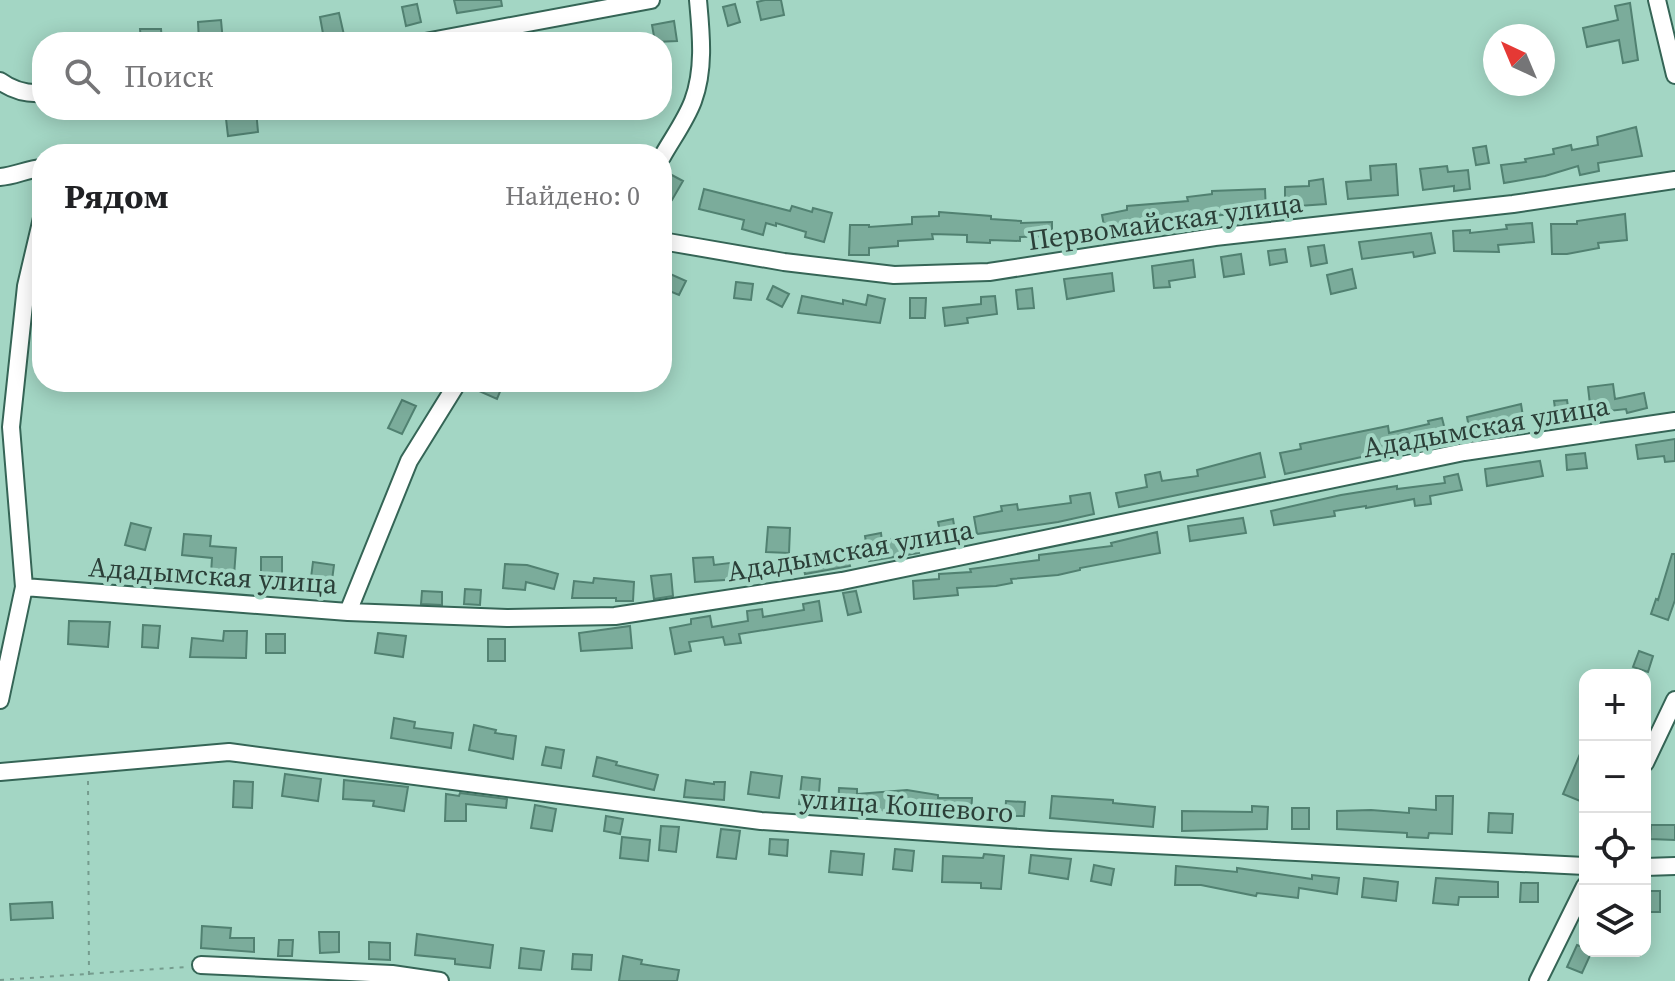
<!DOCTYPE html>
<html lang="ru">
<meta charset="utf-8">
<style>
:root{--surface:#fff;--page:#f2f2f2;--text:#202124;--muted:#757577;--line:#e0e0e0}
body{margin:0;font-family:"Source Serif 4",serif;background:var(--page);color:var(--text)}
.controls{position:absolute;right:24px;bottom:24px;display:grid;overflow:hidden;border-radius:16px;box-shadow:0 4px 20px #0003}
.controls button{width:72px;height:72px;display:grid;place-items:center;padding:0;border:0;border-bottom:2px solid var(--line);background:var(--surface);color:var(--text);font:40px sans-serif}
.compass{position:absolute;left:1483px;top:24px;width:72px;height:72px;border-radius:50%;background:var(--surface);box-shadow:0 4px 20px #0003;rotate:316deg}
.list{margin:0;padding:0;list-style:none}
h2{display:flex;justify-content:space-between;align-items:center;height:104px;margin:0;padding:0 32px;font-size:34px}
h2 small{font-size:26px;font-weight:400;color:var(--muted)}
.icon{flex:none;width:44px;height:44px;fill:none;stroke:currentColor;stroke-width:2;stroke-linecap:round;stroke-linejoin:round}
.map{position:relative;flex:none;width:1675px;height:981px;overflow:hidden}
.search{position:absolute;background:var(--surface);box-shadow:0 4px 20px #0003;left:32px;top:32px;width:640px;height:88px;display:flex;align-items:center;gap:20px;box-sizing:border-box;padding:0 28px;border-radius:32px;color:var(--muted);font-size:30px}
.panel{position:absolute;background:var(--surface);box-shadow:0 4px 20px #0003;left:32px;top:144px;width:640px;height:248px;border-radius:32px}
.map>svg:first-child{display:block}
</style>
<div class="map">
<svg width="1675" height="981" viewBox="0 0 1675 981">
<rect width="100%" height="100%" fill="#a3d6c4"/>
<path fill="#7bac9b" stroke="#518171" stroke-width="2" d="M454,0H501L502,6L457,13Z
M765,0H781L784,15L761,20L757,2Z
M1630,3L1638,60L1623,63L1619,40L1587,47L1583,28L1618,20L1615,6Z
M417,4L421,22L406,26L402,7Z
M735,4L740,22L728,26L723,7Z
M339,13L344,35L324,39L320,17Z
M221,20L223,42H199L198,22Z
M674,21L677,41L655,42L652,25Z
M140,29H161L162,42H141Z
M225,110H256L258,132L228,136Z
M1636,127L1642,156L1598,163L1599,171L1580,175L1578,166L1545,176L1504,183L1501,165L1526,162L1525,159L1554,154L1553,149L1571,145L1572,150L1598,145L1597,137Z
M1486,146L1489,163L1476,165L1473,148Z
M1396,164L1398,195L1348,199L1346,182L1371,180L1370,166Z
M1447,166L1448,172L1468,170L1470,189L1454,191V186L1423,190L1420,169Z
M668,173L683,181L672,200L662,195V183Z
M1323,179L1326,204L1285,207V187L1309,186V181Z
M704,189L790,211L792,206L812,212L813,208L832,213L824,242L805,237L806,232L776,223V226L766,223L763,235L742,229L744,220L699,209Z
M1265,189L1266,212L1164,219L1105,231L1102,215L1127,210V206L1188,201L1187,197L1212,194V191Z
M939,212L991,216V219L1021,221V223L1052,222V236L1020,237V241L990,240V243L967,242V235L932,234L933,239L898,241V246L869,248V255H849L850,225H869V227L912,224V217L939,216Z
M1625,214L1627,240L1598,243L1599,248L1567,254H1552L1551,224H1577V221Z
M1532,223L1534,242L1498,245L1499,252L1454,251L1453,231L1470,230V233L1507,229L1506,225Z
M1431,233L1435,253L1414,257L1413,252L1362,259L1359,242Z
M1324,245L1327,263L1311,266L1308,247Z
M1285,249L1287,262L1270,265L1268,251Z
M1241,254L1244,274L1224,277L1221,257Z
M1193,260L1195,277L1169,281L1170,287L1154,288L1152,266Z
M1352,269L1356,288L1331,294L1327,275Z
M668,273L686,281L679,295L662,288Z
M1112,273L1114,291L1067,299L1064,279Z
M736,282L753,284L751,300L734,298Z
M773,286L789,294L782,307L767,299Z
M1032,288L1034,308L1018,309L1016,290Z
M868,295L885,299L880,323L798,313L802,296L843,304V300L866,305Z
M995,296L997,314L967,318L968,323L945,326L943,308L981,304V297Z
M910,298H926L925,318H910Z
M483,382H504L497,399L479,391Z
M1613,384L1615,399L1644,393L1647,408L1627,413L1626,409L1591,413L1588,387Z
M402,400L416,406L402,434L388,428Z
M1567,400L1569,414L1556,416L1554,401Z
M1521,404L1524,423L1470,433L1467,417Z
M1442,418L1447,438L1285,474L1280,453L1301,449L1300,444L1388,426L1389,433L1429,424L1428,421Z
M1675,439V461L1665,462L1664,456L1638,459L1636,445Z
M1260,453L1265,477L1119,507L1116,493L1147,487L1145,475L1160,472L1162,481L1198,476L1197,470Z
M1585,453L1587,468L1567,470L1566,455Z
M1540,461L1543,476L1487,486L1485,469Z
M1458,474L1462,490L1430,496L1431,504L1415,506L1414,499L1366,508V506L1334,511L1335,516L1274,525L1271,511L1341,495L1397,486V489L1445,483L1444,477Z
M1090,493L1094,514L1058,522L977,534L974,517L1002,511L1001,506L1017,504L1018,510L1071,503L1070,496Z
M1243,518L1246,533L1190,541L1188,526Z
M953,519L957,543L943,545L938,522Z
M131,523L151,528L145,550L125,545Z
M768,527L790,528L789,553L766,552Z
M1157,532L1160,553L1080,568V570L1058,575L1011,579L1012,583L996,586L957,588L958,595L914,599L913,581L939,579V574L971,572L970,569L1039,560V555L1112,546L1111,543Z
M881,533L882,541L914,534L919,553L869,561L865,536Z
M184,534L211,536L210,546L236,548L234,576L211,574L212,558L182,555Z
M845,546L850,566L805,574L801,556Z
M1672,554H1675V600L1668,620L1651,614L1656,599L1658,600Z
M261,557H282V578H261Z
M713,557L714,565L738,562L740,579L695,582L693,558Z
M313,562L334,565L331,588L310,586Z
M505,564L527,565L558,574L554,589L526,582L525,590L503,588Z
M671,574L673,596L654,599L651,576Z
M594,578L634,582L633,601H616V598H572L574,581L593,583Z
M465,589L481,590L480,605L464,604Z
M422,591L442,592V605L421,604Z
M856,591L861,612L848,615L843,593Z
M819,601L822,621L739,634L741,643L725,645L723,637L689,642L691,651L675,654L670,628L691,624V619L710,616L712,627L748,621L747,611L762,609L763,617L804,610L803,604Z
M69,621L110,622L108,647L68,644Z
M143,625L160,626L158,648L142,647Z
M630,626L632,648L581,651L579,633Z
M224,631H247L246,658L190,657L192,638L223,641Z
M378,633L406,636L403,657L375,653Z
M266,634H285V653H266Z
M488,639H505V661H488Z
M1639,651L1653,656L1648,672L1633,667Z
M394,718L415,722L414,728L453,733L451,748L391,738Z
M474,725L496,730L495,733L516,736L513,759L469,750Z
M546,747L564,750L561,768L542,765Z
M1583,747H1585V803L1563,794Z
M597,757L617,762L616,765L658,775L654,790L593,776Z
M751,772L782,776L779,798L748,794Z
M285,774L321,779L318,801L282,796Z
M802,777L820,779L818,806L799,804Z
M344,780L408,787L404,811L373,806L374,801L343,799Z
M686,780L714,784V782H725L724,800L684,797Z
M234,781L253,782L252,808L233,807Z
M839,788L857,789V794L907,790L938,795V798H972L971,814L838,810Z
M460,793L507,799L506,808L466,804V821H445L446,794L459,796Z
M1052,796L1113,800V803L1155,807L1153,827L1050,818Z
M1436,796H1453L1452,834L1429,833L1428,838L1407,837V833L1337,829V811L1371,810L1409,813V808L1436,810Z
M1006,801L1025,802L1024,816H1005Z
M535,805L556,809L552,831L531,828Z
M1252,806L1268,807L1267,829L1182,831V811L1252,812Z
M1292,808H1309V829H1292Z
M1489,813L1513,814L1512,833L1488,832Z
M606,816L623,819L620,834L604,831Z
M1651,825H1675V840L1650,839Z
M661,826L679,827L676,852L659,850Z
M721,829L740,831L736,859L717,857Z
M622,837L650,840L648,861L620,858Z
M770,839L788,840L787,856L769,854Z
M895,849L914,851L912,871L893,869Z
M831,851L864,854L862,875L829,872Z
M984,854L1004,856L1001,889L981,888V883L942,882L943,856L983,858Z
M1031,855L1071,859L1068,879L1029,873Z
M1094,865L1114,869L1111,885L1091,881Z
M1176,866L1237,872V868L1312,879V875L1339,878L1337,894L1299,888L1298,898L1257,893L1256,896L1201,885H1175Z
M1364,878L1398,882L1396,901L1362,897Z
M1436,878L1498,882V897H1459L1458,905L1433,903Z
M1521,883H1538V902H1520Z
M1645,891H1660V912H1645Z
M52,902L53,918L11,920L10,904Z
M202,926L231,928L230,938H254V952L201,948Z
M319,932H339V952L320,953Z
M417,934L493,945L490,968L455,964V959L415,955Z
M279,940H293L292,956H278Z
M369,942L390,943V960L369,959Z
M1577,945L1585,948V951H1592L1582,973L1567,967Z
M521,948L544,951L541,970L519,968Z
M573,954L592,955L591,970L572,969Z
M623,956L642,960L641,964L679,970L677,981H619Z"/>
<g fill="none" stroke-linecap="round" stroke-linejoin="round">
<defs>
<path id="minor" d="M1657,0L1675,75
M425,42L651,0
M0,81C12,90 27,94 42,93
M662,157C672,139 686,120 693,101C705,69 701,33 698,0
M0,177C15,176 27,169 42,168
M662,241L784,262L894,275L989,272L1215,237L1513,204L1675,180
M24,587L348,612L507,618L615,616L842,581L1464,452L1675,421
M348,612L409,461L458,382
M0,700L24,587L11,427L26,286L42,218
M1645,763L1675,700
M0,772L229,752L761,821L1050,840L1585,866
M1645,867L1675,866
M201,965L392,974L440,981
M1538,981L1585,886"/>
</defs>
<use href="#minor" stroke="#356556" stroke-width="20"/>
<path stroke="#759c8e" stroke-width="2" stroke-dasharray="4 6" stroke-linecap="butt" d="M88,781L89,981
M0,980L186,967"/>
<use href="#minor" stroke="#fff" stroke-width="16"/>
</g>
<g text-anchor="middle" stroke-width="8" stroke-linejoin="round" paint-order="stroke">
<g font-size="28" fill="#2b3f38" stroke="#a3d6c4">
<text transform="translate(1165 221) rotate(-8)" y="10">Первомайская улица</text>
<text transform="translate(1486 426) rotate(-10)" y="10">Ададымская улица</text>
<text transform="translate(850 550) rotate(-10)" y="10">Ададымская улица</text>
<text transform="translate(213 575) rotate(4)" y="10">Ададымская улица</text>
<text transform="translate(907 805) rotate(4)" y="10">улица Кошевого</text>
</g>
</g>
</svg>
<div class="controls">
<button>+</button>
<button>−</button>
<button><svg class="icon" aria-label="locate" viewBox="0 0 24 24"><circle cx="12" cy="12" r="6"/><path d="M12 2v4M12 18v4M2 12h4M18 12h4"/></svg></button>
<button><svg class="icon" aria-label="layers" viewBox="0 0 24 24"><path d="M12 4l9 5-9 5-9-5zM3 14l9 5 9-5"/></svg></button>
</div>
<svg class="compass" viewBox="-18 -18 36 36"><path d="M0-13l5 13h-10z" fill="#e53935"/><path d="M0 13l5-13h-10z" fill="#757577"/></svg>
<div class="search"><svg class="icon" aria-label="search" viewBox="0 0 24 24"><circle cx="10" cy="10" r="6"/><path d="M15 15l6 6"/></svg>Поиск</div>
<section class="panel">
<h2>Рядом<small>Найдено: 0</small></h2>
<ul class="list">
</ul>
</section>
</div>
